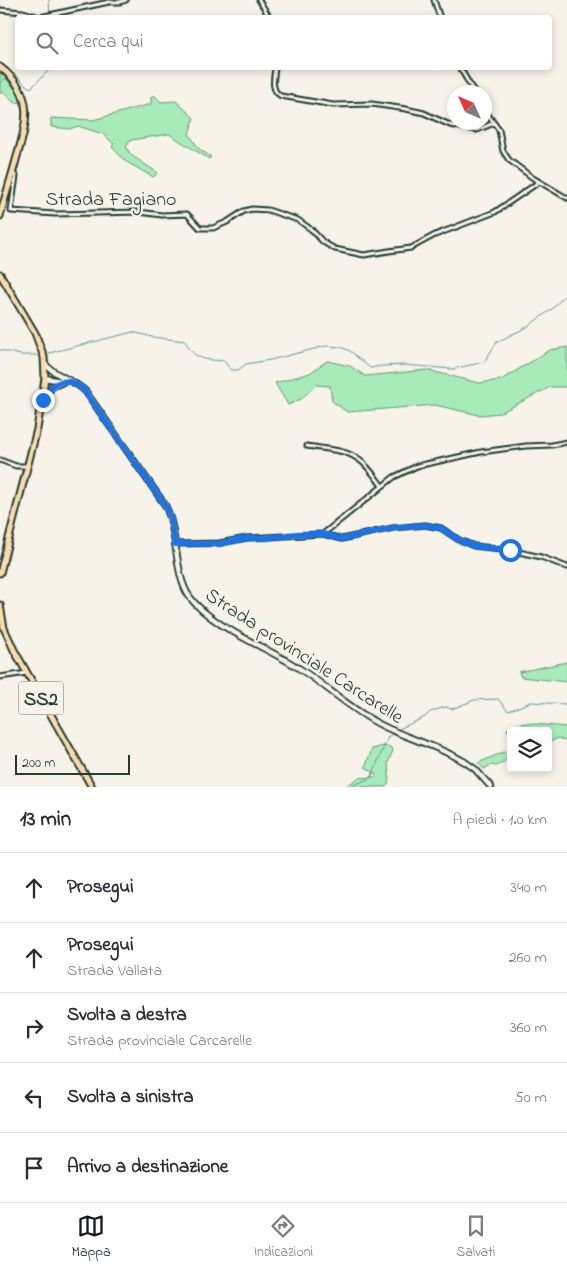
<!DOCTYPE html>
<html lang="it">
<meta charset="utf-8">
<style>
:root{--surface:#fff;--page:#f7f7f7;--text:#2b2b33;--muted:#7c7c81;--line:#e1e1e2;--accent:#111827}
body{margin:0;font-family:"Indie Flower",sans-serif;background:var(--page);color:var(--text)}
.controls{position:absolute;right:15px;bottom:15px;display:grid;overflow:hidden;border-radius:5px;box-shadow:0 2px 8px #0003}
.controls button{width:45px;height:45px;display:grid;place-items:center;padding:0;border:0;border-bottom:1px solid var(--line);background:var(--surface);color:var(--text);font:25px sans-serif}
.compass{position:absolute;left:447px;top:85px;width:45px;height:45px;border-radius:50%;background:var(--surface);box-shadow:0 2px 8px #0003;rotate:315deg}
.scale{position:absolute;left:15px;bottom:12px;width:115px;box-sizing:border-box;padding-left:5px;border:2px solid #1f3d34;border-top:0;font-size:14px;line-height:18px;white-space:nowrap;color:#1f3d34;-webkit-text-stroke:4px #f7f3e8;paint-order:stroke}
.stop{position:absolute;width:15px;height:15px;margin:-11px;border:4px solid #1a73e8;border-radius:50%;background:#fff}
.stop.end{background:#1a73e8;border-color:#fff;box-shadow:0 1px 5px #0008}
.list{margin:0;padding:0;list-style:none}
h2{display:flex;justify-content:space-between;align-items:center;height:65px;margin:0;padding:0 20px;font-size:21px}
h2 small{font-size:16px;font-weight:400;color:var(--muted)}
.list li{display:grid;grid-template-columns:32px 1fr auto;gap:15px;align-items:center;box-sizing:border-box;height:70px;padding:0 20px;border-top:1px solid var(--line)}
.list b{display:block;font-size:19px;white-space:nowrap}
.list p{margin:0;font-size:16px;white-space:nowrap;color:var(--muted)}
.list em{font-size:16px;font-style:normal;color:var(--muted)}
.icon{flex:none;width:28px;height:28px;fill:none;stroke:currentColor;stroke-width:2;stroke-linecap:round;stroke-linejoin:round}
.map{position:relative;flex:none;width:567px;height:787px;overflow:hidden}
.search{position:absolute;background:var(--surface);box-shadow:0 2px 8px #0003;left:15px;right:15px;top:15px;height:55px;display:flex;align-items:center;gap:12px;box-sizing:border-box;padding:0 18px;border-radius:5px;color:var(--muted);font-size:19px}
.sheet{height:415px;background:var(--surface)}
nav{display:flex;justify-content:space-around;align-items:center;box-sizing:border-box;height:70px;border-top:1px solid var(--line);background:var(--surface);font-size:14px;color:var(--muted)}
nav a{display:grid;justify-items:center;gap:2px}
nav .on{color:var(--accent)}
.map>svg:first-child{display:block}
</style>
<div class="map">
<svg width="567" height="787" viewBox="0 0 567 787">
<rect width="100%" height="100%" fill="#f7f3e8"/>
<filter id="ink" filterUnits="userSpaceOnUse"><feTurbulence type="fractalNoise" baseFrequency=".02" numOctaves="2"/><feDisplacementMap in="SourceGraphic" scale="10" xChannelSelector="R" yChannelSelector="G"/><feConvolveMatrix kernelMatrix="1 2 1 2 8 2 1 2 1" color-interpolation-filters="sRGB"/></filter>
<g filter="url(#ink)">
<path fill="#a7ecb8" stroke="#639476" d="M0,72L18,92L21,102L14,103L5,93H0Z
M154,95L161,102L176,101L194,118L189,134L199,149L211,157L209,159L169,134L131,140L126,147L131,155L158,173L153,177L125,161L112,147L114,144L103,134L78,126L70,129L51,127V118L93,120L151,104V97Z
M567,347V387H550L500,413L479,415L435,405L347,412L332,401L330,386L316,385L301,399L288,405L275,383L310,373L327,361L350,366L365,376L427,370L479,383L501,380L550,350Z
M567,662V682L521,677L519,672Z
M524,723L567,727V742L558,738L548,743V731H511V737L507,729Z
M383,746L390,747L393,750L388,763L389,776L388,785L385,787H345L358,778L374,777L376,774L365,767L372,749Z
M511,749V757L497,766L491,765L484,769L478,763Z"/>
<g fill="none" stroke-linecap="round" stroke-linejoin="round">
<path stroke="#6293a5" stroke-width="1" d="M49,0L50,18
M15,74L27,86L31,88L51,68
M0,83L5,79
M0,350L21,355H41
M45,354L133,332L152,337L185,341C196,361 203,359 224,361L231,370H238L246,364L270,360L326,346L341,347L350,351L370,368L382,366L405,365L453,369L484,362L497,342L527,327L552,309L567,293
M397,730L425,717L430,712L445,707L452,709L474,700L498,699L508,711L531,702L567,704
M348,787L371,778L388,737L394,732"/>
<defs>
<path id="minor" d="M259,0L270,18
M434,0L440,18
M0,10L23,12L40,17L109,2H120L126,0
M275,68C274,78 270,90 281,96L333,105L372,104L406,109L424,113L450,125L477,130L494,123
M460,68L474,92
M484,109L499,130L503,151L509,160L533,178L567,198
M12,173L16,176L11,211L55,214L139,212L162,215L187,214L200,228H213L227,222L244,211L252,209L268,210L298,220L312,230L323,242L335,249L364,255L389,251L411,248L435,235L495,212L539,182
M307,446C323,449 345,449 358,459C368,465 375,477 382,486
M0,460L16,466H27
M323,534L342,539L393,528L425,525L441,528L459,540L474,546L510,550L541,557L567,567
M175,544L219,543L247,538L323,534L394,477L417,466L481,452L526,446L552,445L567,442
M0,677L27,673"/>
<path id="secondary" d="M45,364C56,377 74,379 86,392L165,505C178,530 174,574 189,596C210,626 266,647 297,667C326,685 351,710 381,725C408,739 439,746 465,762L475,769L491,787
M45,378L61,381
M43,400L52,387L65,381"/>
<path id="primary" d="M0,67C36,94 27,123 16,160C11,179 5,197 0,216
M0,274L35,333L44,357L45,378L37,429L0,573
M0,605L4,628L14,650L92,787"/>
</defs>
<use href="#minor" stroke="#1f3d34" stroke-width="7"/>
<use href="#secondary" stroke="#1f3d34" stroke-width="8"/>
<use href="#primary" stroke="#1f3d34" stroke-width="9"/>
<use href="#minor" stroke="#f7f3e8" stroke-width="3"/>
<use href="#secondary" stroke="#f7f3e8" stroke-width="4.5"/>
<use href="#primary" stroke="#fddcac" stroke-width="5"/>
</g>
</g>
<g fill="none" stroke-linecap="round" stroke-linejoin="round" filter="url(#ink)">
<path stroke="#1a73e8" stroke-width="6" d="M43,400C51,381 68,375 84,390L165,505L170,516L175,544H219L247,538H265L298,534H323L342,539L393,528L425,525L441,528L459,540L474,546L510,550"/>
</g>
<g text-anchor="middle" stroke-width="4.5" stroke-linejoin="round" paint-order="stroke">
<rect fill="#f7f3e8" stroke="#60746a" stroke-width="1" x="18.5" y="681.5" width="45" height="33" rx="4"/>
<g font-size="19" font-weight="bold" fill="#1f3d34">
<text x="41" y="705">SS2</text>
</g>
<g font-size="20" fill="#1f3d34" stroke="#f7f3e8">
<text x="111" y="205">Strada Fagiano</text>
<text transform="translate(305 655) rotate(33)" y="7">Strada provinciale Carcarelle</text>
</g>
</g>
</svg>
<div class="controls">
<button><svg class="icon" aria-label="layers" viewBox="0 0 24 24"><path d="M12 4l9 5-9 5-9-5zM3 14l9 5 9-5"/></svg></button>
</div>
<svg class="compass" viewBox="-18 -18 36 36"><path d="M0-13l5 13h-10z" fill="#e53935"/><path d="M0 13l5-13h-10z" fill="#7c7c81"/></svg>
<div class="scale">200 m</div>
<div class="stop" style="left:510px;top:550px"></div>
<div class="stop end" style="left:43px;top:400px"></div>
<div class="search"><svg class="icon" aria-label="search" viewBox="0 0 24 24"><circle cx="10" cy="10" r="6"/><path d="M15 15l6 6"/></svg>Cerca qui</div>
</div>
<section class="sheet">
<h2>13 min<small>A piedi · 1.0 km</small></h2>
<ul class="list">
<li><svg class="icon" aria-label="ahead" viewBox="0 0 24 24"><path d="M12 20V5M6 11l6-6 6 6"/></svg><div><b>Prosegui</b></div><em>340 m</em></li>
<li><svg class="icon" aria-label="ahead" viewBox="0 0 24 24"><path d="M12 20V5M6 11l6-6 6 6"/></svg><div><b>Prosegui</b><p>Strada Vallata</p></div><em>260 m</em></li>
<li><svg class="icon" aria-label="right" viewBox="0 0 24 24"><path d="M7 20v-9h11M14 6l5 5-5 5"/></svg><div><b>Svolta a destra</b><p>Strada provinciale Carcarelle</p></div><em>360 m</em></li>
<li><svg class="icon" aria-label="left" viewBox="0 0 24 24"><path d="M17 20v-9H6M10 6l-5 5 5 5"/></svg><div><b>Svolta a sinistra</b></div><em>50 m</em></li>
<li><svg class="icon" aria-label="arrive" viewBox="0 0 24 24"><path d="M6 21V4h12l-3 4 3 4H6"/></svg><div><b>Arrivo a destinazione</b></div></li>
</ul>
</section>
<nav>
<a class="on"><svg class="icon" aria-label="map" viewBox="0 0 24 24"><path d="M3 6l6-2 6 2 6-2v14l-6 2-6-2-6 2zM9 4v14M15 6v14"/></svg>Mappa</a>
<a><svg class="icon" aria-label="directions" viewBox="0 0 24 24"><path d="M12 3l9 9-9 9-9-9zM9 14v-3h6M13 9l2 2-2 2"/></svg>Indicazioni</a>
<a><svg class="icon" aria-label="saved" viewBox="0 0 24 24"><path d="M7 4h10v16l-5-4-5 4z"/></svg>Salvati</a>
</nav>
